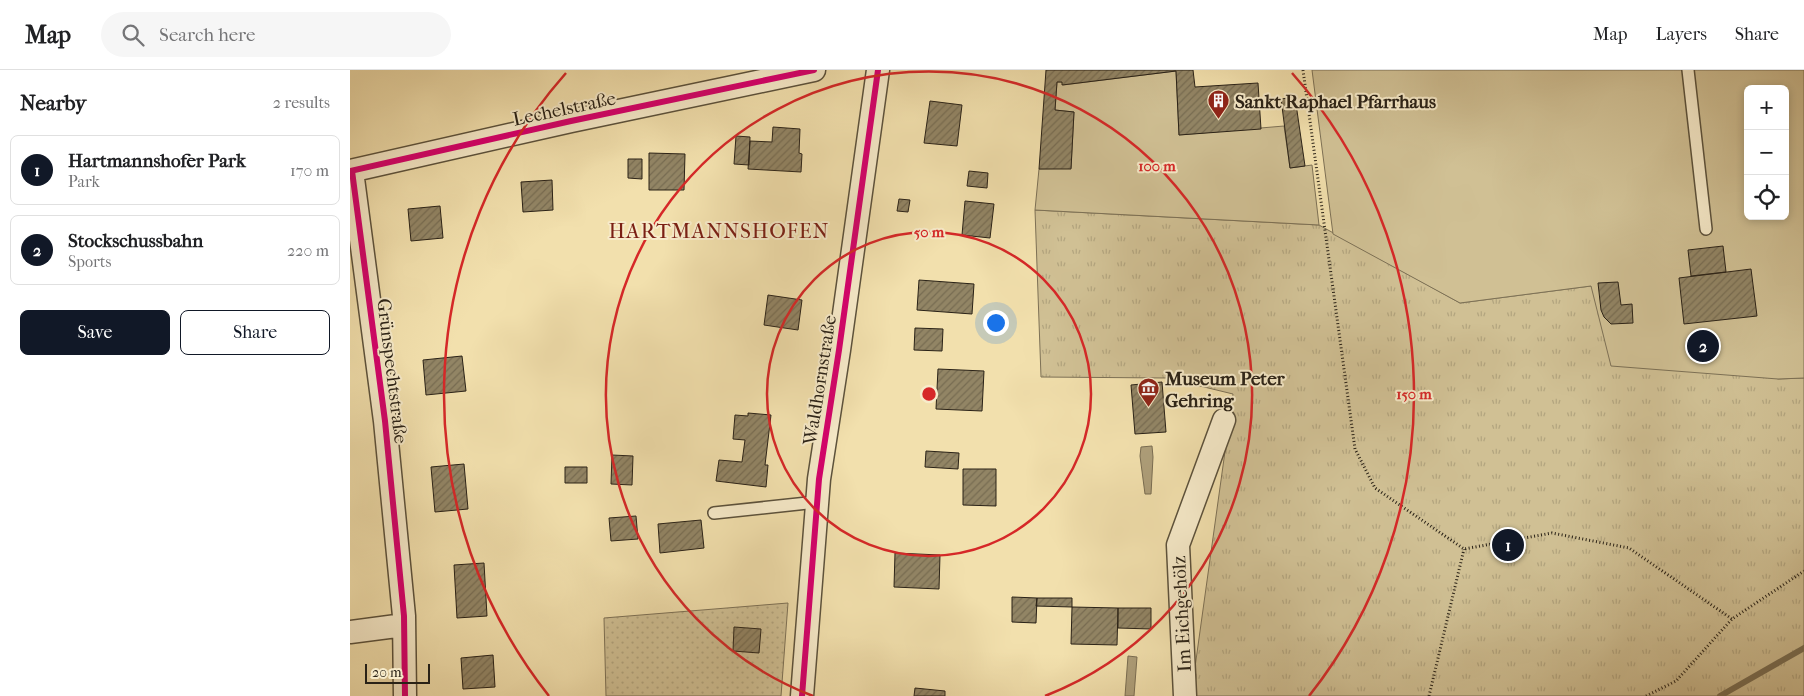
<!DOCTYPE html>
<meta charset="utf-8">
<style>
:root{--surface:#fff;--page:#f6f6f6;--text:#202124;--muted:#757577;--line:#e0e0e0;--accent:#111827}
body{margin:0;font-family:"IM FELL French Canon",serif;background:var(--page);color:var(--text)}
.controls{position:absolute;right:15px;top:15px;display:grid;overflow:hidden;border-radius:8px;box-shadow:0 2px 8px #0003}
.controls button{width:45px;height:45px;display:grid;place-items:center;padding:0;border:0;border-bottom:1px solid var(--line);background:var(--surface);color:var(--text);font:25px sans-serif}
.scale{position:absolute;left:15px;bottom:12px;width:65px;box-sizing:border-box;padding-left:5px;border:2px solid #2a2217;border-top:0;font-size:14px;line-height:18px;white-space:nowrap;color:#2a2217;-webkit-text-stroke:4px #f7ebca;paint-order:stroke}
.you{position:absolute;left:645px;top:252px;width:18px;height:18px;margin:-12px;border:4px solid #fff;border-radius:50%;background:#1a73e8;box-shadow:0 0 0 8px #1a73e833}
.badge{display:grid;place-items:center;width:32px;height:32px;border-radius:50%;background:var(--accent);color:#fff;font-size:16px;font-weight:700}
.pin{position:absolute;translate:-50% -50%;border:2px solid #fff;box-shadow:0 1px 5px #0006}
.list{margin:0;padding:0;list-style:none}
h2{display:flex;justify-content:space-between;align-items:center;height:65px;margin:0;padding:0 20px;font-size:21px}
h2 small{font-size:16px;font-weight:400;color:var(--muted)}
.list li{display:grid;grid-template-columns:32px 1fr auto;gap:15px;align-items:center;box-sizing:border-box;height:70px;margin:0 10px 10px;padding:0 10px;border:1px solid var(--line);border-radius:8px}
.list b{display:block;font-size:19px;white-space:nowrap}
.list p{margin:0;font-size:16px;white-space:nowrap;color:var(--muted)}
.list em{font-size:16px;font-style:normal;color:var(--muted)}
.actions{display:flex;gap:10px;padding:15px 20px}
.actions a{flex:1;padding:11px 0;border:1px solid var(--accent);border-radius:8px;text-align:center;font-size:18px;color:var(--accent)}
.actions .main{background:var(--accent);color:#fff}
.icon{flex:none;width:28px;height:28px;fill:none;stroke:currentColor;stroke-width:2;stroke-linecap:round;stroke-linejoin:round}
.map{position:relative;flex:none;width:1454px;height:626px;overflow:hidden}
header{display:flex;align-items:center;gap:30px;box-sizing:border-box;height:70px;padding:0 25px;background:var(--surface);border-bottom:1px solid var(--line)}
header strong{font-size:24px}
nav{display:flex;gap:28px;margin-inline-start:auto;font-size:18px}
.search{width:350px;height:45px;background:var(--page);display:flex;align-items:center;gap:12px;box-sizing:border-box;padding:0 18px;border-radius:28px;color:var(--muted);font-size:19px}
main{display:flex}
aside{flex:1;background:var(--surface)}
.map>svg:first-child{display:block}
</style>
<header>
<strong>Map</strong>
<div class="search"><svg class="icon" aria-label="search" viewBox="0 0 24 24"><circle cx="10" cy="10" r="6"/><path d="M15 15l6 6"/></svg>Search here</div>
<nav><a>Map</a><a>Layers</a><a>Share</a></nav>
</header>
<main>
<aside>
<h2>Nearby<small>2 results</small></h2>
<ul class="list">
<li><span class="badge">1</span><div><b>Hartmannshofer Park</b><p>Park</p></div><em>170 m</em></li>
<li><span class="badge">2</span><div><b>Stockschussbahn</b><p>Sports</p></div><em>220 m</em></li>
</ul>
<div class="actions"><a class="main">Save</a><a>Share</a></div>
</aside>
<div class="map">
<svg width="1454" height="626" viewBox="0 0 1454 626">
<defs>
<pattern id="grass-dots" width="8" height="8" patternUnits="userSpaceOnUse" patternTransform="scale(1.25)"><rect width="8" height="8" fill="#d0c094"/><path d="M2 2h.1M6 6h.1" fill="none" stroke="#b3a57f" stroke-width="1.8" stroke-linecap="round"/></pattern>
<pattern id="park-tufts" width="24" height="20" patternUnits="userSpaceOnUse" patternTransform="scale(1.25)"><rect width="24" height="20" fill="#d0c094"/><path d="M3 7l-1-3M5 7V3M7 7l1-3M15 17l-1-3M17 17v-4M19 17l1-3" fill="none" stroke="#b3a57f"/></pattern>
<pattern id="building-hatch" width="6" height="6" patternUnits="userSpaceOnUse" patternTransform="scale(1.25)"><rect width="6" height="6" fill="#928565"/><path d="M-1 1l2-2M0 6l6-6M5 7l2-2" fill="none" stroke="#776c52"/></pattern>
</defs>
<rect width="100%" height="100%" fill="#f2e0ad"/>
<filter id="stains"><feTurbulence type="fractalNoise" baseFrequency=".004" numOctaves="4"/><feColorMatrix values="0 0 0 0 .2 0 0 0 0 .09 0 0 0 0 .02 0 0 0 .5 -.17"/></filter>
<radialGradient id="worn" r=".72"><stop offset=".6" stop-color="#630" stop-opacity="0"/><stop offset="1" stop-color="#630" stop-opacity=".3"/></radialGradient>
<path fill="url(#grass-dots)" stroke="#7d7156" d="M438,533L431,626H256L254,548Z"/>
<path fill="url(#park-tufts)" stroke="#7d7156" d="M685,140L969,155L1110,233L1241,216L1428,309L1454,308V626H841L883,324L817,308L691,307Z"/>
<path fill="#d0c094" stroke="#7d7156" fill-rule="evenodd" d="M962,0H1454V308L1428,309L1261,296L1241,216L1110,233L983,164ZM1398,19H1435V146H1398Z
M826,1L829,65L934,56L940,98L962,95L969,155L685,140L689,99L721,98L724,42L705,40L707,12H712L713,15Z"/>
<path fill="#ae9f7a" stroke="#796d52" d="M802,376L803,387L801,424H795L790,386L791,377Z
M778,586L787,587L784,626H775Z"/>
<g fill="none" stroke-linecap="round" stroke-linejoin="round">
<path stroke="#796d52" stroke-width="6" d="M1370,626L1454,578"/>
</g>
<path fill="url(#building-hatch)" stroke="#2a2217" d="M696,0H843L845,17L908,13L911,59L829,65L826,1L712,15V12H707L705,40L724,42L721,99H689Z
M945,27L955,96L940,98L931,29Z
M580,31L612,35L607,76L574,73Z
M423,57L450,59L449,83L452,84L451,102L398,99L400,71L422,72Z
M386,66L400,67L399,95L384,94Z
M299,83L335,84L334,120H299Z
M278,89H292V109L278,108Z
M619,101L638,103L637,118L617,116Z
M202,110L203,140L173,142L171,112Z
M549,129L560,130L558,142L547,141Z
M615,131L644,134L640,168L612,165Z
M90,136L93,168L61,171L58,139Z
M1373,176L1376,202L1341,206L1338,180Z
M1401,199L1407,246L1334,254L1329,208Z
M569,210L624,214L622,244L567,240Z
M1268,212L1271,235L1282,234L1283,253L1261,254L1254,247L1251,240L1248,213Z
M418,225L452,230L448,260L414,255Z
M565,258L593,259L592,281L564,280Z
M112,286L116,321L76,325L73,290Z
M588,299L634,301L632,341L586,339Z
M812,312L816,362L785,364L781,315Z
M398,343L421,345L415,395H418L416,417L366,411L369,390L392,392L395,370L383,369L385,345L398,346Z
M576,381L609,383L608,399L575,397Z
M262,385L283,386L282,415L261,414Z
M114,394L118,439L85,442L81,397Z
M215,397H237V413H215Z
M613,399H646V436L613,435Z
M286,446L288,469L261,471L259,448Z
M351,450L354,478L310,483L308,454Z
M545,483L590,485L589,519L544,517Z
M134,493L137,546L107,548L104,495Z
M662,527L687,528L686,553L662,552Z
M687,528H722V537L686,536Z
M722,537L768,538L767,575L721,574Z
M768,538H801V559L768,558Z
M384,557L411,559L409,583L383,581Z
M143,585L145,617L113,619L111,588Z
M565,618L595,621V626H564Z"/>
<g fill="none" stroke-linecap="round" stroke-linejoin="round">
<defs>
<path id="lane" d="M1338,0L1356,159
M364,443L467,432"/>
<path id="street" d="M0,101L221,51L464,0
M2,101L35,351L54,546L55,626
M0,562L54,555
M452,626L469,409L489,280L528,0
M835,626L828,475L874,350"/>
</defs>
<use href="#lane" stroke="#5c523c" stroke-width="14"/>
<use href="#street" stroke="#5c523c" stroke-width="25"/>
<path stroke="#2a2217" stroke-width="3" stroke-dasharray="1 2.5" stroke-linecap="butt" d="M953,0L1005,379L1025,418L1114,479L1202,463L1279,478L1382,549
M1079,626L1114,479
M1296,626L1326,611L1382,549L1454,501"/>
<use href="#lane" stroke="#f7ebca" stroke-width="11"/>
<use href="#street" stroke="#f7ebca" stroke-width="22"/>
<defs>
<path id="cycleway" d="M0,101L221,51L464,0
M2,101L35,351L54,546L55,626
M452,626L469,409L489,280L528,0"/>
</defs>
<use href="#cycleway" stroke="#f7ebca" stroke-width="9"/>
<use href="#cycleway" stroke="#d6006c" stroke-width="6"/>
</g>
<g fill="none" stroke="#d62828" stroke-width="2.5">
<circle cx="579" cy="324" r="162"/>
<path d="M463 626A323 323 0 1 1 695 626"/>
<path d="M199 626A485 485 0 0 1 216 3M942 3A485 485 0 0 1 959 626"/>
</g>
<defs>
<symbol id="building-pin" viewBox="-11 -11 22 30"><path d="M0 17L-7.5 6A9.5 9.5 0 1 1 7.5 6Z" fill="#8f2418" stroke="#f7ebca"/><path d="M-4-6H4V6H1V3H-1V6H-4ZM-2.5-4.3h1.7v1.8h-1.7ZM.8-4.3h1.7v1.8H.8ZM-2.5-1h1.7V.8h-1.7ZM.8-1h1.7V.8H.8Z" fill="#fff"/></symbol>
<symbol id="museum-pin" viewBox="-11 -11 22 30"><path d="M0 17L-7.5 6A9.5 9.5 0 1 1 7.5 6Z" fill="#8f2418" stroke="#f7ebca"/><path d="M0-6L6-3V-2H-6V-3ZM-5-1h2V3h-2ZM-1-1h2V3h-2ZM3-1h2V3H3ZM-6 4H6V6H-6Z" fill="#fff"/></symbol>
</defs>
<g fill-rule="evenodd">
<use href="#building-pin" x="856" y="18" width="25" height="34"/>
<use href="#museum-pin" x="786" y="306" width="25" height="34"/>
</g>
<g text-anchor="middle" stroke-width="4" stroke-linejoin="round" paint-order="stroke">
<g font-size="19" font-weight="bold" fill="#2a2217" stroke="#f7ebca" text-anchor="start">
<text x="885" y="38">Sankt Raphael Pfarrhaus</text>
<text x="815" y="315">Museum Peter<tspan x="815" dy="22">Gehring</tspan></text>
</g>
<g font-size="19" fill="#2a2217" stroke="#f7ebca">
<text transform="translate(214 38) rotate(-12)" y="7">Lechelstraße</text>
<text transform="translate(43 301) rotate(83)" y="7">Grünspechtstraße</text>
<text transform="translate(469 310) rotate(-81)" y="7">Waldhornstraße</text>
<text transform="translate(831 544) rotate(-93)" y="7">Im Eichgehölz</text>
</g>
<g font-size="21" letter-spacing="1" fill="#7a1f14" stroke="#f7ebca">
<text x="369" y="168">HARTMANNSHOFEN</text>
</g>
</g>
<circle cx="579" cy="324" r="8" fill="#d62828" stroke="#f7ebca" stroke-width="2.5"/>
<g font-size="15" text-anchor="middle" font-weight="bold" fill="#d62828" stroke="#f7ebca" stroke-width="4" stroke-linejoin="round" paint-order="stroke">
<text x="807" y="101">100 m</text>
<text x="579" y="167">50 m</text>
<text x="1064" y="329">150 m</text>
</g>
<rect width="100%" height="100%" filter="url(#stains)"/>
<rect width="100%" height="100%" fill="url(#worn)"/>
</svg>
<div class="controls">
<button>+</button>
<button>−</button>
<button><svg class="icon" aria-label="locate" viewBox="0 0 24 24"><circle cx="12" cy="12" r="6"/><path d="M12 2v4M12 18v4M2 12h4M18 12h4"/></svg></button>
</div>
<div class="scale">20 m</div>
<div class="you"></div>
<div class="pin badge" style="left:1158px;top:475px">1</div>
<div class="pin badge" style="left:1353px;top:276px">2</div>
</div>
</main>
